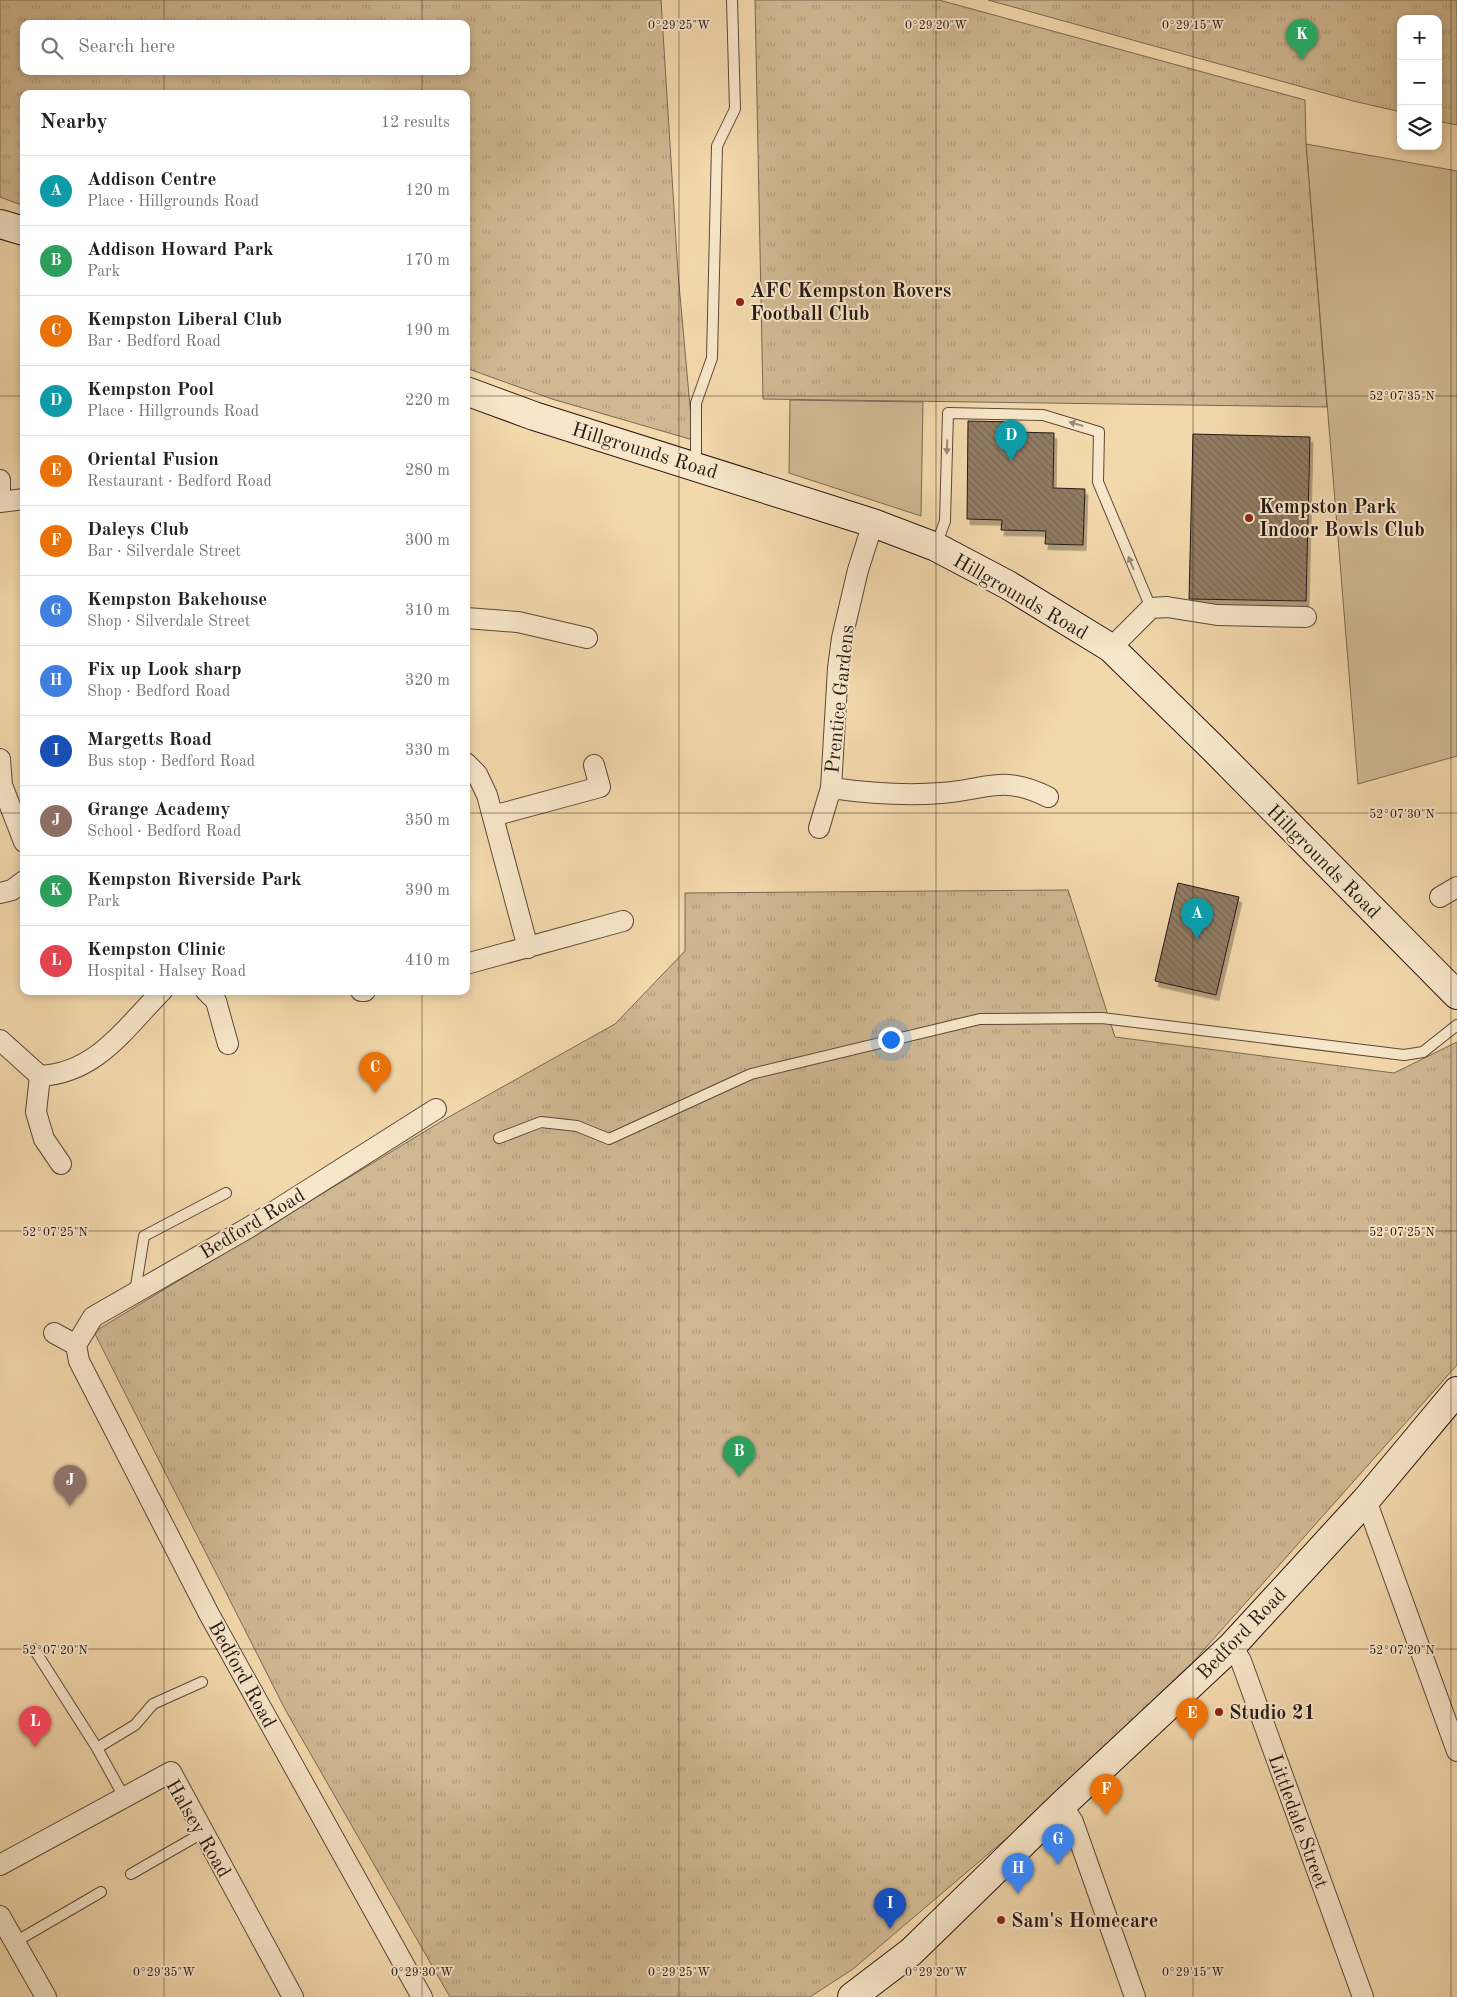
<!DOCTYPE html>
<meta charset="utf-8">
<style>
:root{--surface:#fff;--page:#f2f2f2;--text:#222;--muted:#767676;--line:#e0e0e0;--accent:#db2777}
body{margin:0;font-family:"Old Standard TT",serif;background:var(--page);color:var(--text)}
.controls{position:absolute;right:15px;top:15px;display:grid;overflow:hidden;border-radius:10px;box-shadow:0 2px 8px #0003}
.controls button{width:45px;height:45px;display:grid;place-items:center;padding:0;border:0;border-bottom:1px solid var(--line);background:var(--surface);color:var(--text);font:25px sans-serif}
.you{position:absolute;left:890px;top:1039px;width:18px;height:18px;margin:-12px;border:4px solid #fff;border-radius:50%;background:#1a73e8;box-shadow:0 0 0 8px #1a73e833}
.badge{display:grid;place-items:center;width:32px;height:32px;border-radius:50%;background:var(--accent);color:#fff;font-size:16px;font-weight:700}
.pin{position:absolute;translate:-50% -41px;filter:drop-shadow(0 1px 2px #0008)}
.pin::after{content:'';position:absolute;top:26px;width:18px;height:15px;background:inherit;clip-path:polygon(0 0,100% 0,50% 100%)}
.list{margin:0;padding:0;list-style:none}
h2{display:flex;justify-content:space-between;align-items:center;height:65px;margin:0;padding:0 20px;font-size:21px}
h2 small{font-size:16px;font-weight:400;color:var(--muted)}
.list li{display:grid;grid-template-columns:32px 1fr auto;gap:15px;align-items:center;box-sizing:border-box;height:70px;padding:0 20px;border-top:1px solid var(--line)}
.list b{display:block;font-size:19px;white-space:nowrap}
.list p{margin:0;font-size:16px;white-space:nowrap;color:var(--muted)}
.list em{font-size:16px;font-style:normal;color:var(--muted)}
.icon{flex:none;width:28px;height:28px;fill:none;stroke:currentColor;stroke-width:2;stroke-linecap:round;stroke-linejoin:round}
.map{position:relative;flex:none;width:1457px;height:1997px;overflow:hidden}
.search{position:absolute;background:var(--surface);box-shadow:0 2px 8px #0003;left:20px;top:20px;width:450px;height:55px;display:flex;align-items:center;gap:12px;box-sizing:border-box;padding:0 18px;border-radius:10px;color:var(--muted);font-size:19px}
.panel{position:absolute;background:var(--surface);box-shadow:0 2px 8px #0003;left:20px;top:90px;width:450px;height:905px;border-radius:10px}
.map>svg:first-child{display:block}
</style>
<div class="map">
<svg width="1457" height="1997" viewBox="0 0 1457 1997">
<defs>
<pattern id="park-tufts" width="24" height="20" patternUnits="userSpaceOnUse" patternTransform="scale(1.25)"><rect width="24" height="20" fill="#d0b892"/><path d="M3 7l-1-3M5 7V3M7 7l1-3M15 17l-1-3M17 17v-4M19 17l1-3" fill="none" stroke="#b29e7d"/></pattern>
<pattern id="building-back-hatch" width="6" height="6" patternUnits="userSpaceOnUse" patternTransform="scale(1.25)"><rect width="6" height="6" fill="#917c63"/><path d="M-1 5l2 2M0 0l6 6M5-1l2 2" fill="none" stroke="#766550"/></pattern>
<filter id="shadow"><feDropShadow dx="3" dy="5.5" stdDeviation="0" flood-color="#0004"/></filter>
</defs>
<rect width="100%" height="100%" fill="#f3d8ac"/>
<filter id="stains"><feTurbulence type="fractalNoise" baseFrequency=".004" numOctaves="4"/><feColorMatrix values="0 0 0 0 .2 0 0 0 0 .09 0 0 0 0 .02 0 0 0 .5 -.17"/></filter>
<radialGradient id="worn" r=".72"><stop offset=".6" stop-color="#630" stop-opacity="0"/><stop offset="1" stop-color="#630" stop-opacity=".3"/></radialGradient>
<path fill="#d0b892" stroke="#7b6853" d="M1306,144L1457,171V756L1358,784Z
M790,400L923,402L921,516L789,473Z"/>
<path fill="url(#park-tufts)" stroke="#7b6853" fill-rule="evenodd" d="M0,0H661L678,273L693,440L552,399L466,368V94H24V206L0,197ZM24,24H466V71H24Z
M755,0H939L1305,100L1306,144L1327,407L763,399Z
M988,0H1457V125L1438,121V19H1401V112L1353,101Z
M1068,890L1115,1037L1394,1073L1457,1042V1365L1193,1662L1021,1826L853,1969L810,1997H450L286,1711L94,1332L447,1118L615,1024L685,951V893Z"/>
<path fill="url(#building-back-hatch)" stroke="#261914" filter="url(#shadow)" d="M968,421L1015,422V432L1054,433L1053,488L1085,489L1083,545L1045,544L1046,531L1001,530L1002,520L967,519Z
M1193,434L1310,437L1306,601L1189,599Z
M1178,883L1239,897L1216,995L1155,981Z"/>
<g fill="none" stroke-linecap="round" stroke-linejoin="round">
<defs>
<path id="lane" d="M696,465V403L712,358L717,146L735,109L732,0
M936,546L945,521L948,413L1043,415L1099,432L1098,482L1151,608
M499,1138L541,1122L577,1126L609,1139L751,1074L980,1019L1102,1018L1404,1055L1423,1052L1457,1025
M135,1292L144,1236L226,1193
M34,1649L97,1748
M124,1797L97,1748L135,1725L153,1704L202,1682
M131,1874L204,1832
M15,1942L101,1892"/>
<path id="street" d="M0,480V491
M0,502L24,499
M466,618L518,622L587,638
M1111,648L1151,608L1167,607L1217,615L1306,617
M0,759L2,785L24,842
M466,763L477,774L487,795L528,948
M831,788C867,793 904,796 941,793C987,790 1002,774 1048,797
M493,816L600,787L594,765
M819,828L831,788L838,668L842,638L858,570L873,523
M0,893L12,890L24,881
M1440,897L1457,887
M466,964L623,921
M206,991L216,1001L228,1044
M361,991H365
M0,1040L40,1076C97,1073 125,1028 162,991
M40,1076L36,1112L44,1139L61,1164
M54,1333L76,1345L79,1361L209,1614L422,1997
M76,1345L93,1317L248,1228L436,1109
M1366,1500L1457,1751
M1232,1646L1241,1661L1363,1997
M1062,1805L1073,1822L1135,1997
M0,1865L171,1772L293,1997
M0,1916L46,1997"/>
<path id="secondary" d="M0,224L24,231
M466,391L534,416L873,523L936,547L1008,585L1111,648L1214,749L1457,995
M852,1997L911,1952L1062,1805L1232,1646L1366,1500L1457,1391"/>
</defs>
<use href="#lane" stroke="#59493a" stroke-width="12"/>
<use href="#street" stroke="#59493a" stroke-width="22"/>
<use href="#secondary" stroke="#261914" stroke-width="30"/>
<use href="#lane" stroke="#f7e6c9" stroke-width="10"/>
<use href="#street" stroke="#f7e6c9" stroke-width="20"/>
<use href="#secondary" stroke="#f7e6c9" stroke-width="28"/>
</g>
<defs><path id="oneway-solid" d="M-6-.8H1V-3.2L6.5 0L1 3.2V.8H-6Z" transform="scale(1.25)"/></defs>
<g fill="#998a78">
<use href="#oneway-solid" transform="translate(1076 424) rotate(-164)"/>
<use href="#oneway-solid" transform="translate(947 447) rotate(92)"/>
<use href="#oneway-solid" transform="translate(1131 563) rotate(-112)"/>
</g>
<path fill="none" stroke="#261914" stroke-width="1" stroke-opacity="0.45" d="M164,0V24M422,0V24M679,0V1997M936,0V1997M1193,0V1997M1451,0V1997M164,71V94M422,71V94M0,396H24M466,396H1457M0,813H24M466,813H1457M164,991V1997M422,991V1997M0,1231H1457M0,1649H1457"/>
<g fill="#8f2418" stroke="#f7e6c9" stroke-width="2">
<circle cx="740" cy="302" r="5"/>
<circle cx="1249" cy="518" r="5"/>
<circle cx="1219" cy="1712" r="5"/>
<circle cx="1001" cy="1920" r="5"/>
</g>
<g text-anchor="middle" stroke-width="4" stroke-linejoin="round" paint-order="stroke">
<g font-size="20" font-weight="bold" fill="#261914" stroke="#f7e6c9" text-anchor="start">
<text x="750" y="297">AFC Kempston Rovers<tspan x="750" dy="23">Football Club</tspan></text>
<text x="1259" y="513">Kempston Park<tspan x="1259" dy="23">Indoor Bowls Club</tspan></text>
<text x="1229" y="1719">Studio 21</text>
<text x="1011" y="1927">Sam's Homecare</text>
</g>
<g font-size="20" fill="#261914" stroke="#f7e6c9">
<text transform="translate(645 450) rotate(17)" y="7">Hillgrounds Road</text>
<text transform="translate(1021 596) rotate(30)" y="7">Hillgrounds Road</text>
<text transform="translate(839 699) rotate(-84)" y="7">Prentice Gardens</text>
<text transform="translate(1324 861) rotate(45)" y="7">Hillgrounds Road</text>
<text transform="translate(252 1223) rotate(-31)" y="7">Bedford Road</text>
<text transform="translate(1241 1633) rotate(-46)" y="7">Bedford Road</text>
<text transform="translate(243 1674) rotate(61)" y="7">Bedford Road</text>
<text transform="translate(1299 1821) rotate(70)" y="7">Littledale Street</text>
<text transform="translate(199 1828) rotate(60)" y="7">Halsey Road</text>
</g>
</g>
<g font-size="12" text-anchor="middle" fill="#261914" stroke="#f7e6c9" stroke-width="4" stroke-linejoin="round" paint-order="stroke">
<text x="679" y="29">0°29'25"W</text>
<text x="936" y="29">0°29'20"W</text>
<text x="1193" y="29">0°29'15"W</text>
<text x="1402" y="400">52°07'35"N</text>
<text x="1402" y="818">52°07'30"N</text>
<text x="55" y="1236">52°07'25"N</text>
<text x="1402" y="1236">52°07'25"N</text>
<text x="55" y="1654">52°07'20"N</text>
<text x="1402" y="1654">52°07'20"N</text>
<text x="164" y="1976">0°29'35"W</text>
<text x="422" y="1976">0°29'30"W</text>
<text x="679" y="1976">0°29'25"W</text>
<text x="936" y="1976">0°29'20"W</text>
<text x="1193" y="1976">0°29'15"W</text>
</g>
<rect width="100%" height="100%" filter="url(#stains)"/>
<rect width="100%" height="100%" fill="url(#worn)"/>
</svg>
<div class="controls">
<button>+</button>
<button>−</button>
<button><svg class="icon" aria-label="layers" viewBox="0 0 24 24"><path d="M12 4l9 5-9 5-9-5zM3 14l9 5 9-5"/></svg></button>
</div>
<div class="you"></div>
<div class="pin badge" style="left:1197px;top:939px;background:#0f9aa8">A</div>
<div class="pin badge" style="left:739px;top:1477px;background:#2e9e5b">B</div>
<div class="pin badge" style="left:375px;top:1093px;background:#e8710a">C</div>
<div class="pin badge" style="left:1011px;top:461px;background:#0f9aa8">D</div>
<div class="pin badge" style="left:1192px;top:1739px;background:#e8710a">E</div>
<div class="pin badge" style="left:1106px;top:1815px;background:#e8710a">F</div>
<div class="pin badge" style="left:1058px;top:1865px;background:#3f7fe0">G</div>
<div class="pin badge" style="left:1018px;top:1894px;background:#3f7fe0">H</div>
<div class="pin badge" style="left:890px;top:1929px;background:#1a4fb4">I</div>
<div class="pin badge" style="left:70px;top:1506px;background:#8d6e63">J</div>
<div class="pin badge" style="left:1302px;top:60px;background:#2e9e5b">K</div>
<div class="pin badge" style="left:35px;top:1747px;background:#e0444e">L</div>
<div class="search"><svg class="icon" aria-label="search" viewBox="0 0 24 24"><circle cx="10" cy="10" r="6"/><path d="M15 15l6 6"/></svg>Search here</div>
<section class="panel">
<h2>Nearby<small>12 results</small></h2>
<ul class="list">
<li><span class="badge" style="background:#0f9aa8">A</span><div><b>Addison Centre</b><p>Place · Hillgrounds Road</p></div><em>120 m</em></li>
<li><span class="badge" style="background:#2e9e5b">B</span><div><b>Addison Howard Park</b><p>Park</p></div><em>170 m</em></li>
<li><span class="badge" style="background:#e8710a">C</span><div><b>Kempston Liberal Club</b><p>Bar · Bedford Road</p></div><em>190 m</em></li>
<li><span class="badge" style="background:#0f9aa8">D</span><div><b>Kempston Pool</b><p>Place · Hillgrounds Road</p></div><em>220 m</em></li>
<li><span class="badge" style="background:#e8710a">E</span><div><b>Oriental Fusion</b><p>Restaurant · Bedford Road</p></div><em>280 m</em></li>
<li><span class="badge" style="background:#e8710a">F</span><div><b>Daleys Club</b><p>Bar · Silverdale Street</p></div><em>300 m</em></li>
<li><span class="badge" style="background:#3f7fe0">G</span><div><b>Kempston Bakehouse</b><p>Shop · Silverdale Street</p></div><em>310 m</em></li>
<li><span class="badge" style="background:#3f7fe0">H</span><div><b>Fix up Look sharp</b><p>Shop · Bedford Road</p></div><em>320 m</em></li>
<li><span class="badge" style="background:#1a4fb4">I</span><div><b>Margetts Road</b><p>Bus stop · Bedford Road</p></div><em>330 m</em></li>
<li><span class="badge" style="background:#8d6e63">J</span><div><b>Grange Academy</b><p>School · Bedford Road</p></div><em>350 m</em></li>
<li><span class="badge" style="background:#2e9e5b">K</span><div><b>Kempston Riverside Park</b><p>Park</p></div><em>390 m</em></li>
<li><span class="badge" style="background:#e0444e">L</span><div><b>Kempston Clinic</b><p>Hospital · Halsey Road</p></div><em>410 m</em></li>
</ul>
</section>
</div>
